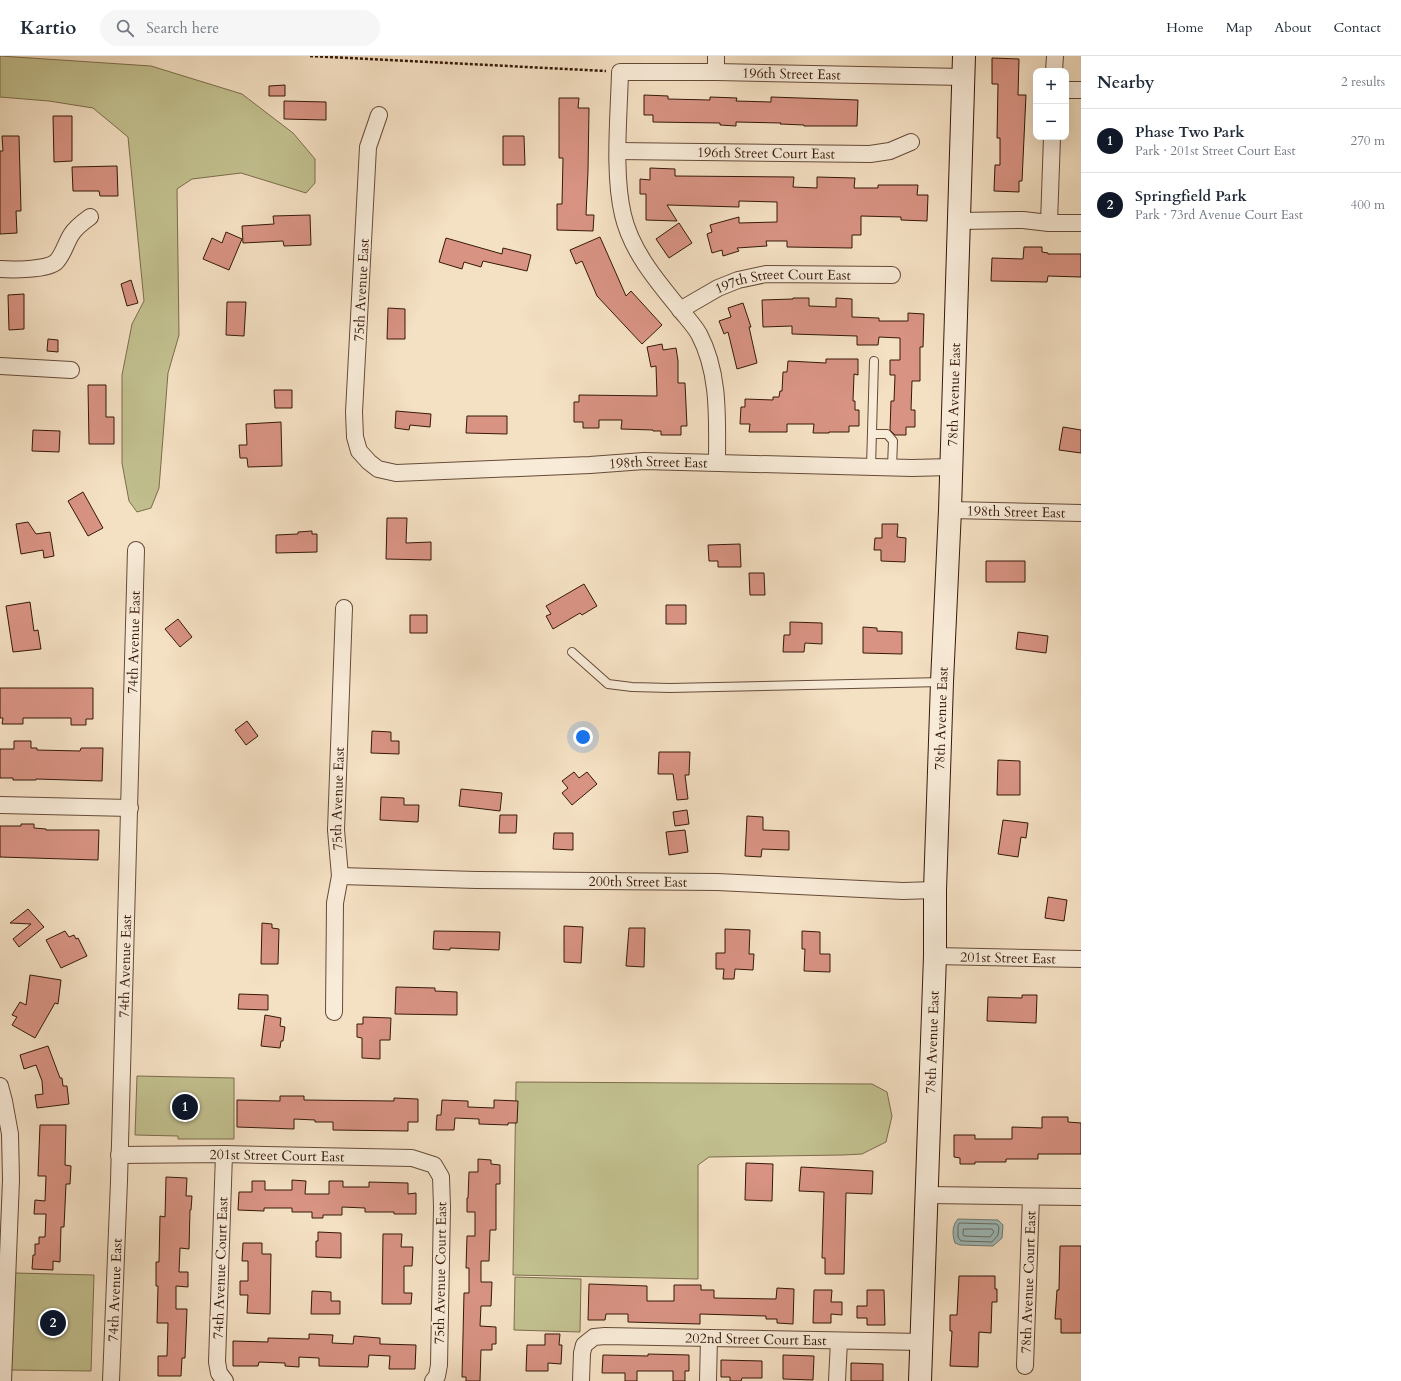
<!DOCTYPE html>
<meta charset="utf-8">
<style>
:root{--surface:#fff;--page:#f6f6f7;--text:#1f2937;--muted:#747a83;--line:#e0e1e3;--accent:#111827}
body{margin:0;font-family:Cardo,serif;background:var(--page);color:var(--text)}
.controls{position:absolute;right:12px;top:12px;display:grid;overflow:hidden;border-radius:8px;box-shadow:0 4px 16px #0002}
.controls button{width:36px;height:36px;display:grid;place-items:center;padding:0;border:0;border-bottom:1px solid var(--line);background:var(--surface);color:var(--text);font:20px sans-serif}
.you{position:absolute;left:583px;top:681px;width:14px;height:14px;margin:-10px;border:3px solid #fff;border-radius:50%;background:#1a73e8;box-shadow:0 0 0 6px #1a73e833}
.badge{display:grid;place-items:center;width:26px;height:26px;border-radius:50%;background:var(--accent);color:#fff;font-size:13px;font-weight:700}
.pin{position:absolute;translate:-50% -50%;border:2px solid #fff;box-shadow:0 1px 4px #0006}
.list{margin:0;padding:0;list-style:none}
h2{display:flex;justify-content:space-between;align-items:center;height:52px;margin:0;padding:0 16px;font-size:17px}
h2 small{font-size:13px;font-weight:400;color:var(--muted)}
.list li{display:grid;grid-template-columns:26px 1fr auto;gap:12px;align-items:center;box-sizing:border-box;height:64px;padding:0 16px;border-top:1px solid var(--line)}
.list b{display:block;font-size:15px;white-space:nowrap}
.list p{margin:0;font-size:13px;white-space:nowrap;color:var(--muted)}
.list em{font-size:13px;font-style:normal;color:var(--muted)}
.icon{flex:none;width:22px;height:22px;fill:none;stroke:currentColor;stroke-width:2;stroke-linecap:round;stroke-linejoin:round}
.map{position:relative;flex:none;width:1081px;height:1325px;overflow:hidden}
header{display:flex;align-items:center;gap:24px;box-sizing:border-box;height:56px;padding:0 20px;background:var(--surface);border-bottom:1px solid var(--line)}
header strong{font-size:19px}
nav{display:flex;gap:22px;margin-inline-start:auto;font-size:14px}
.search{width:280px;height:36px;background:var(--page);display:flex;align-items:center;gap:10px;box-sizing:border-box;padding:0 14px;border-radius:22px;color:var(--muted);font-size:15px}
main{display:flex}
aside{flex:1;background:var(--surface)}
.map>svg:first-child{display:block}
</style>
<header>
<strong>Kartio</strong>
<div class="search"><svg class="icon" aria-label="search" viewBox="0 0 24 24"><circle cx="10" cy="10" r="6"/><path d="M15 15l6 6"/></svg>Search here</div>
<nav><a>Home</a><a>Map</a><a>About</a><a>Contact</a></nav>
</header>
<main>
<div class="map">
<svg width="1081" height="1325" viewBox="0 0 1081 1325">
<rect width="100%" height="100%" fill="#f4e0c3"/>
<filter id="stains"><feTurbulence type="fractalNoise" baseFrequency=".005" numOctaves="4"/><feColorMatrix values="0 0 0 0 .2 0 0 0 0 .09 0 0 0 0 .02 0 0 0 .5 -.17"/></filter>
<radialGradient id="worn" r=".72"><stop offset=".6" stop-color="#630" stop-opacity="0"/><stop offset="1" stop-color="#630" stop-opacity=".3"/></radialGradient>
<path fill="#c2c08f" stroke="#7c6c4c" d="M0,0L151,10L242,38L293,77L315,103V127L306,137L241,117L192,123L177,133L179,279L168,317L159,432L151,452L137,456L129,445L122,407V319L132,268L144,245L128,81L93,52L49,45L0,41Z
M137,1020L234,1022V1083H178V1080L135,1079Z
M516,1026L872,1028L887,1036L892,1060L886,1086L862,1098L843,1099L709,1101L698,1109V1223L513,1219Z
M15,1217L94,1219L91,1315L11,1314Z
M515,1221L581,1223L580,1276L514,1274Z"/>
<path fill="#9dbbba" stroke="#747a73" d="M958,1163L998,1164L1003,1169L1002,1182L993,1190L960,1189L955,1187C952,1179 952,1169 958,1163Z"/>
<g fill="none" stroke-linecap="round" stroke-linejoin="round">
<path stroke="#6a6a62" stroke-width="1" d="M960,1167L997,1168L999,1171L998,1179L992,1186L961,1185L958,1181V1170Z
M964,1173H992L994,1176L990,1181L964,1180L963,1178Z"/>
</g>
<path fill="#d89383" stroke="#361909" d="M992,2L1019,3L1018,39H1026L1022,125H1019V136L994,135L995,109H1000V82H997L998,28H992Z
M285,29V40H269V30Z
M644,39L668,40V43L710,44V41L737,42L736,45L771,46V41L858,44L857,70H804V69L780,68L781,67L736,66V70L720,69V67L653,66V59H644Z
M559,42H579L578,52H589L588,115L586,159H594L593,175L557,174V148H562L563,102H559Z
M284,45L326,46V64L284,63Z
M53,60H72V105L54,106Z
M2,80H19L21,155H16L17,177L0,178V95H3Z
M503,80H524L525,109H503Z
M117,110L118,140H100L99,135H73L72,111Z
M650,112L675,113V120L794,121L793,131L817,132V121L855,122L854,132H878V129H918L917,139H928L927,165L901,164V161L861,160V179H852V192L787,191V185H766L767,190L737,192L739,195L723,200L722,194L712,197L707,178L712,176L710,169L739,161V167L777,166V146L739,145V151L667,149L677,165L646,164V138H640V123L650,124Z
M310,159L311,189L284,190L283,185L243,187L242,170L274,168L273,160Z
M679,167L692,187L669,202L656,183Z
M226,176L242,183L229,214L203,203L212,182L222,187Z
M600,181L626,240L631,235L662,269L642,288L597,240L582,205L576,208L570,194Z
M446,182L502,198L503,192L531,199L527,215L483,205L481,211L464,206L462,213L439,206Z
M1024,191H1042V196L1048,197V198H1081V221L1048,220L1047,226L991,225L992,202L1023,203Z
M131,224L138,247L127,250L121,228Z
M24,238V273L9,274L8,239Z
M793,242H809V250L836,251V242L852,243V261L879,262V265H908V257L924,258L923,291H920V325H912L911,354H915V371H906V379H895L890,374L891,345H894L895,319H890V304H900V282L879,281L878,289H857V280L792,278V270L763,271L762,244L793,243Z
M227,246H246L244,280L226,279Z
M743,247L751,271H749L757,307L737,313L728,276L724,278L719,265L731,261L728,252Z
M388,252L405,253V283H387Z
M48,283L58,284V296L47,295Z
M662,288L663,294L676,292L678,305V327H685L687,370H681V379H661V375H653V374L621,373L622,364H599V372H583V366H574V346H579V339L657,340L656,310L651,311L647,291Z
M826,303H858V319L854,318L853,345H855V354H859V370H849V376H829V377H813L814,368H787V376H749L750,368H740L741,351H745V343L773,344V341H779L780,335H782L783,316H787L788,305L826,307Z
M88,329H106V361H114V388H89Z
M274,334H292V352H275Z
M396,355L431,358L430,371L410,369L409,374L395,372Z
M467,360H507V378L466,377Z
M281,366L282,410L248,411L247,402H240L239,389H247L246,368Z
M1063,371L1081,374V397L1059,394Z
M33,374L60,375L59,396L32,395Z
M83,436L103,472L88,480L68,445Z
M387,462H407L406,487L431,486V504L386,503Z
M28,466L36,478L50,476L54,500L44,502L43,494L21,498L16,468Z
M882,468H898L897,481L906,482L905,506L881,505V494H874L875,482H882Z
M312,475V478H317V496L276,497V479L298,478V476Z
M740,488L741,511H718V505H709L708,489Z
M986,505H1025V526H986Z
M749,517H764L765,539H750Z
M584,528L597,550L582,559L580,557L553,573L546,560L551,558L546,550Z
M30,546L34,575L38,574L41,593L13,596L6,550Z
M666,549H686V568H666Z
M410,559H427V577H410Z
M178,563L192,581L180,591L165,573Z
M790,566L822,567V588L805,587L804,596H783L784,579H790Z
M863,571L877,572V575L902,576V598L863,597Z
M1018,576L1048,580L1046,597L1016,593Z
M0,632H93V663H86V669H71V662H23V668H2L3,662H0Z
M247,665L258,680L246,689L235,674Z
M372,675L391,676V685H399V698L371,697Z
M14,685H31V692H37V694L80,695L81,692H103L102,725L36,723V724H13V722H0V693H14Z
M659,696H690L689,719H685L688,743L677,744L673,718H658Z
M998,704L1020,705V739H997Z
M574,716L579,722L587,716L597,728L572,749L562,737L568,732L562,725Z
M461,733L502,737L500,755L459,750Z
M381,741L404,742V749H419L418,766L380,764Z
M687,754L689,768L675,770L673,756Z
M500,759H517L516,777H499Z
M747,760L763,761V774L789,775V794L762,793L761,801L745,800Z
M1003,764L1028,767L1026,782L1021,781L1018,801L998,798Z
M21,768H34V772L46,773V774H99L98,804L0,801V770H21Z
M685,774L688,796L669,799L666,776Z
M554,777H573V794L553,793Z
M1048,841L1067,844L1064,865L1045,862Z
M28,853L44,871L19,891L13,883L31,868L10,867Z
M262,867L272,868V872L279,873L278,908H261Z
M564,870L583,871L581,907L564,906Z
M629,872H645L644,911L626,910Z
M725,873L750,874L749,898H754L753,914L735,913L734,923H723L724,913H716V897H725Z
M65,875L69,881L74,879L76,883L78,882L87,900L61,912L46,884Z
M434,875L500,876L499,894L450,892V894L433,893Z
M802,875L820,876V898H830V916L804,915L805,893H802Z
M30,919L61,924L58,948L55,947L35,982L12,969L17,961L12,959L20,946L26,949Z
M396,931L435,932V935L457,936V959L395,958Z
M239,938L268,939V954L238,953Z
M1022,939H1037L1036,967L987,965L988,941L1022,942Z
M265,959L281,962L280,970L285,971L283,985H281L280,992L261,990Z
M363,961L391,962L390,984H380V1003L362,1002V982L357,981V968H363Z
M48,990L60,1022H62L63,1030H67L69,1048L37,1052L35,1039L43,1038L42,1025L36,1009L24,1013L20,999Z
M280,1040H304V1044L394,1045V1042L418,1043V1066H408V1075L333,1074V1066H315V1064L294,1063V1073L237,1071V1044L280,1045Z
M442,1044L468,1045V1051L494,1052V1044L518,1045L517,1067H508V1069L479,1068V1063L455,1062L454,1074H436L437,1059H441Z
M1042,1061H1068V1066L1081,1067V1098H1038V1103H1006V1106H975V1108H960V1102L954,1101V1079H975V1083H1012V1071L1042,1072Z
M40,1069H66L65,1109L71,1110L70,1128H66L64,1171H61L60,1206L53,1205V1214L32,1213L33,1199H35V1188H39V1181H45L46,1158H34L35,1144L45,1145L46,1120H38Z
M478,1103L491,1104V1108L500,1109V1128H496V1174H490L489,1205H481V1226H492L491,1250H481L480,1270L496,1271V1288H492V1294H481L480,1325H466V1321H462L464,1237H469V1212H466L467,1180H475V1156H467V1142H468L469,1116H478Z
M746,1107L773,1108L772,1145L745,1144Z
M801,1111L873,1115L872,1138L846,1137L844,1218H825V1202H822L824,1136L799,1135Z
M166,1121L187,1122L186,1140H192L191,1154H190L189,1193L180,1192L179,1216H188V1231L176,1230V1253H187L185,1302H182L181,1320H158V1300H167L168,1267H157L158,1230H156V1206H159L160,1160L165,1161Z
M292,1124L306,1125L305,1138H329V1125H343V1131H369V1126L408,1127V1138L416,1137V1158H394V1156H365V1152L342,1151V1159H323V1162H312V1156H292V1152H264V1155L238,1154L239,1136H252V1125H265V1134H292Z
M318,1176L341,1177V1202L316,1201V1185H318Z
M383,1178H402L401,1191H413L412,1210H404V1237H412L411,1248H382Z
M243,1187H262V1198H271L270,1258L247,1257L248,1239H240V1225H248V1205H242Z
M1060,1190H1081V1277H1061V1263H1055L1057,1234H1059Z
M959,1220H995V1233H997V1246H992L991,1277L979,1276L978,1311L950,1310L952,1275H950V1259H957Z
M589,1228L647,1230V1245H674V1229H701V1234H714V1242L776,1243L777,1232L794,1233L793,1268L777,1267V1263H766V1260L700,1258V1268L628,1266V1258H606L605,1264H588Z
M814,1234H832L831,1246H842V1259L831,1258V1267H813Z
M867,1234H884L885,1269H867V1262H857V1250H867Z
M312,1235L331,1236V1245H340V1258H311Z
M309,1278L333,1279L332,1287L353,1288L354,1280L380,1282V1288L416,1289L415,1313H389L390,1300L369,1299L368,1311L319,1310V1302L299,1301V1311L285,1310V1307L259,1306L258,1310H233V1285L268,1286V1282L309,1283Z
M545,1278H560L559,1289H562L561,1308L548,1307V1315H526L527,1289H545Z
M648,1298L689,1299V1315H685V1325H673V1315H637V1325H625V1317H602L603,1299L648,1300Z
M783,1299L814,1300L813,1324L783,1323Z
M721,1304L762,1305V1322H742L741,1325H730V1321H721Z
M851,1307L883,1308V1325H851Z"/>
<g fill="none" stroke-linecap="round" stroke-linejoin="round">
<defs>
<path id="lane" d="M872,378H887L893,385L892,411
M871,411L874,305
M572,596L608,628L632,631L670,632L942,626"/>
<g id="street">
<path d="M716,0V16"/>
<path d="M1054,15L1055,0"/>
<path d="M1066,34H1081"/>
<path id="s1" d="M379,59L368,91L354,356L355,381L359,395L369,406L378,413L396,417L590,409L644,405L912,412L951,411"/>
<path id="s2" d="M618,95L870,98L890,95L911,86"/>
<path d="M960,165L1023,164L1049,167H1081"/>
<path d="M1049,167L1052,81"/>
<path d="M0,213C12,214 47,214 56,206C63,199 66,187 71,179C75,172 83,166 90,161"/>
<path id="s3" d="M680,254L718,232L738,224L766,218L892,219"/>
<path d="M0,310L71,314"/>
<path id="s4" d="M717,406C717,363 720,318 699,278C694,269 685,260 679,252C656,224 631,194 623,159C613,117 619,60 620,16H716L963,21"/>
<path id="s5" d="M950,454L1081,457"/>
<path d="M0,749L130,752"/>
<path id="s6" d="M340,820L476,824L717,826L903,835L935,834"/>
<path id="s7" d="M935,900L1081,903"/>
<path id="s8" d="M334,956L335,847L340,820L336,774L344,552"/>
<path d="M0,1030L4,1045L10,1078L11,1124L3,1325"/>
<path d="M224,1098L217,1306L219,1317L225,1325"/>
<path id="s9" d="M119,1099L224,1098L412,1102L434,1109L441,1121L442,1151L439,1309L437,1320L433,1325"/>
<path d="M928,1139L1081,1141"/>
<path id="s10" d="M1025,1310L1031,1141"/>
<path id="s11" d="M111,1325L119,1125L136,494"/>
<path id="s12" d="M581,1325L582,1297L584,1289L594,1281L605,1280L923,1286"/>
<path d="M708,1325L709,1282"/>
<path d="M837,1325L839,1285"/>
</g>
<g id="secondary">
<path id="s13" d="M920,1325L935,900V834L942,626L950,454L964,0"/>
</g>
</defs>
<use href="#lane" stroke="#664b38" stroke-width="10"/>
<use href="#street" stroke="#664b38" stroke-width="18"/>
<use href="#secondary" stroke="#361909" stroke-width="24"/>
<path stroke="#361909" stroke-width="2.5" stroke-dasharray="3 2" stroke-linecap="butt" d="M310,0L606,15"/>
<use href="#lane" stroke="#f8ebd8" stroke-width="8"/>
<use href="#street" stroke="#f8ebd8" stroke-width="16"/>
<use href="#secondary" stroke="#f8ebd8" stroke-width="22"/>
</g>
<g text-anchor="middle" stroke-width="4" stroke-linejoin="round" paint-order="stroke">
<g font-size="14" fill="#361909" stroke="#f8ebd8">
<text dy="5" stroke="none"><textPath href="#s4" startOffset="588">196th Street East</textPath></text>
<text dy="5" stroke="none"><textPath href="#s2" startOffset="148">196th Street Court East</textPath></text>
<text dy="5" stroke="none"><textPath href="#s3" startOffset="110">197th Street Court East</textPath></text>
<text transform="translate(361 234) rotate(-87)" y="5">75th Avenue East</text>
<text dy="5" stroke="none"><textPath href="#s13" startOffset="987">78th Avenue East</textPath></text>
<text dy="5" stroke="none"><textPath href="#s1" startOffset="646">198th Street East</textPath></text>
<text dy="5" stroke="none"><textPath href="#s5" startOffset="66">198th Street East</textPath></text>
<text dy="5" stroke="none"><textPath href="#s11" startOffset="739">74th Avenue East</textPath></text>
<text dy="5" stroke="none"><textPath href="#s13" startOffset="663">78th Avenue East</textPath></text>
<text dy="5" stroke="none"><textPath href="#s8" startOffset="214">75th Avenue East</textPath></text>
<text dy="5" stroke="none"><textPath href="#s6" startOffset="298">200th Street East</textPath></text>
<text dy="5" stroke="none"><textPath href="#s7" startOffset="73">201st Street East</textPath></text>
<text dy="5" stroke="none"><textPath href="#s11" startOffset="415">74th Avenue East</textPath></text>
<text dy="5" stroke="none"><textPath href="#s13" startOffset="339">78th Avenue East</textPath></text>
<text dy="5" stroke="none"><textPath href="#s9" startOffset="158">201st Street Court East</textPath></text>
<text transform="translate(220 1212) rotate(-88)" y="5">74th Avenue Court East</text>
<text transform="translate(440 1217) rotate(-89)" y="5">75th Avenue Court East</text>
<text dy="5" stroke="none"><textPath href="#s10" startOffset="84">78th Avenue Court East</textPath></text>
<text dy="5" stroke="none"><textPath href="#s11" startOffset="91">74th Avenue East</textPath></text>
<text dy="5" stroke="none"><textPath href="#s12" startOffset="211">202nd Street Court East</textPath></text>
</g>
</g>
<rect width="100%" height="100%" filter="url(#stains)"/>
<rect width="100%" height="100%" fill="url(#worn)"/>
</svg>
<div class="controls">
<button>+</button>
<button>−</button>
</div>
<div class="you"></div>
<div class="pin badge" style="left:185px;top:1051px">1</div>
<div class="pin badge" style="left:53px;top:1267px">2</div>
</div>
<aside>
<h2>Nearby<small>2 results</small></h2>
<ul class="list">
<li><span class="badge">1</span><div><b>Phase Two Park</b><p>Park · 201st Street Court East</p></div><em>270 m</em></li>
<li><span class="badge">2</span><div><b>Springfield Park</b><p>Park · 73rd Avenue Court East</p></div><em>400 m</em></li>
</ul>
</aside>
</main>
